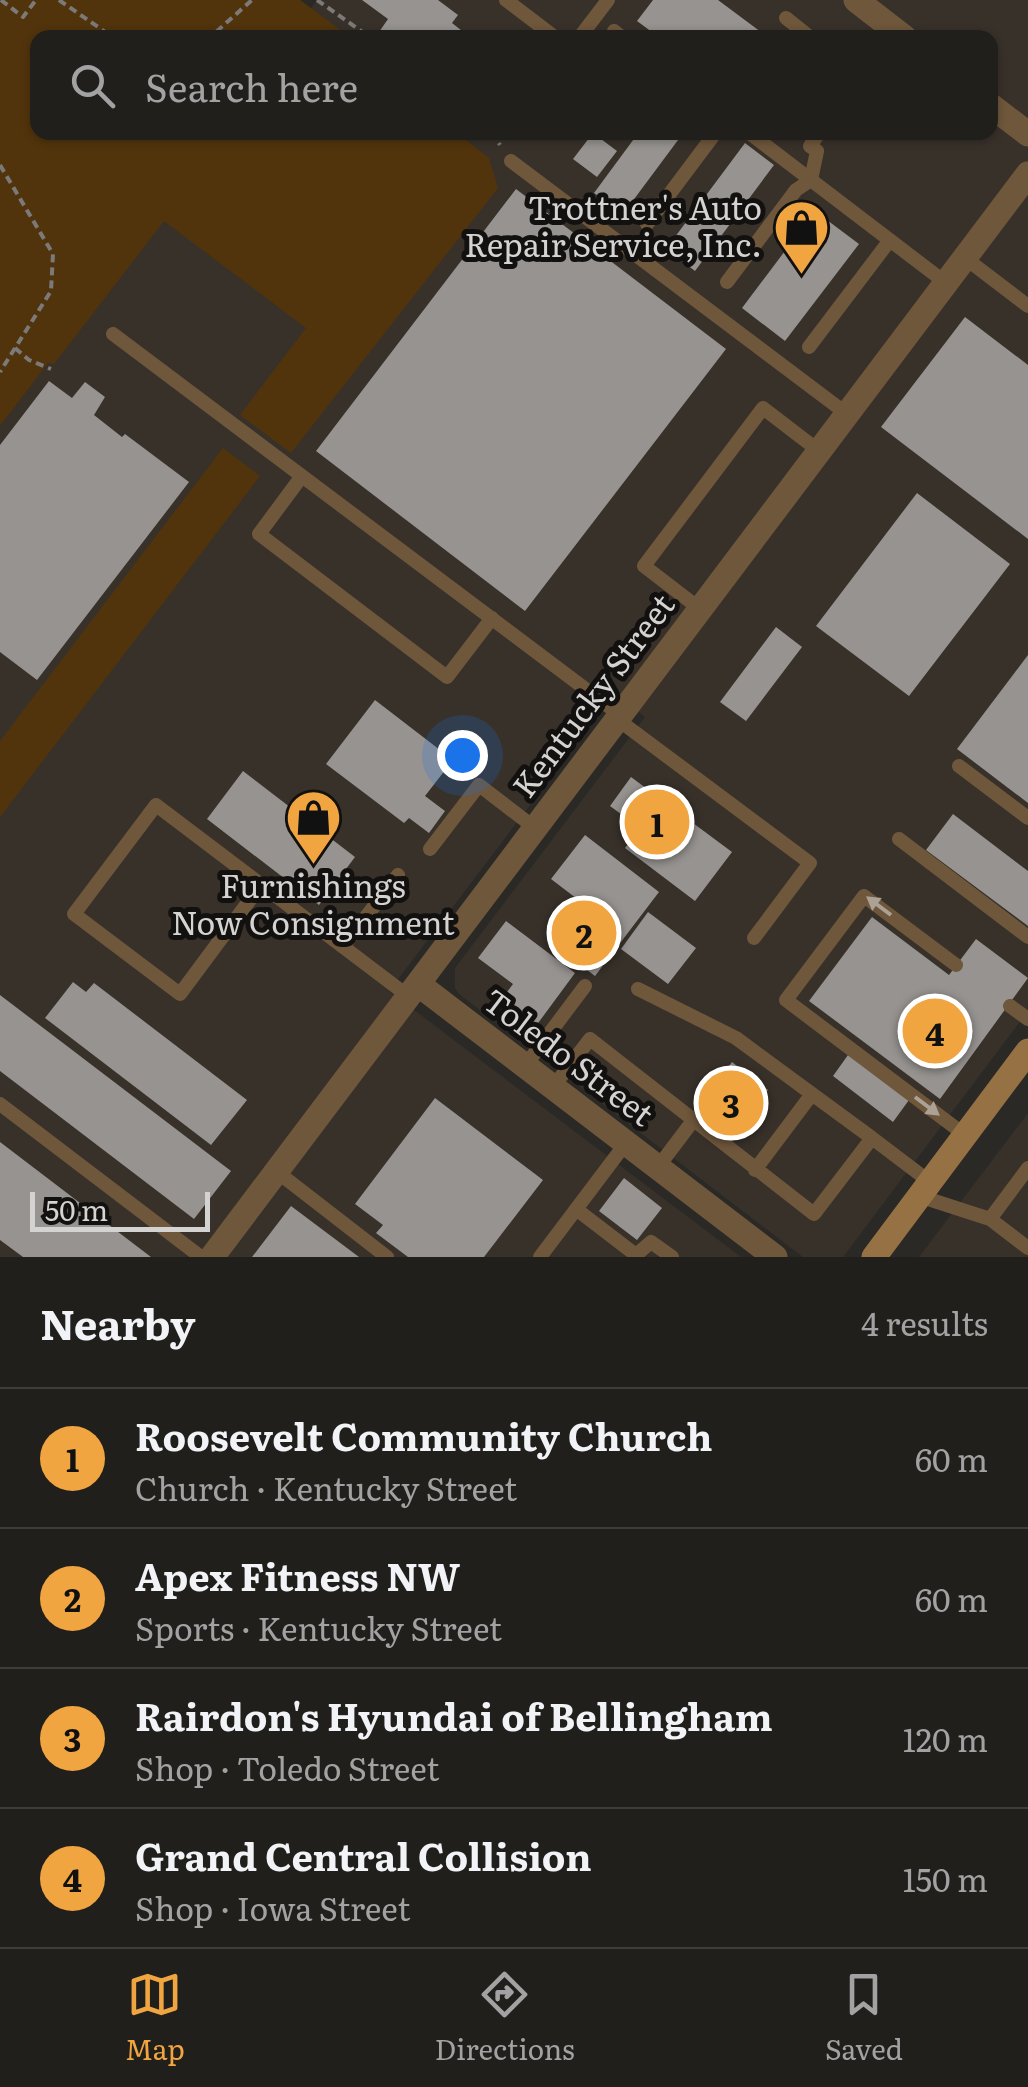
<!DOCTYPE html>
<meta charset="utf-8">
<style>
:root{--surface:#201f1c;--page:#282725;--text:#f1f3f6;--muted:#a2a2a3;--line:#3d3d3b;--accent:#f1a540}
body{margin:0;font-family:Literata,serif;background:var(--page);color:var(--text)}
.scale{position:absolute;left:30px;bottom:25px;width:180px;box-sizing:border-box;padding-left:10px;border:5px solid #d5d3d1;border-top:0;font-size:28px;line-height:35px;white-space:nowrap;color:#d5d3d1;-webkit-text-stroke:8px #131110;paint-order:stroke}
.you{position:absolute;left:462px;top:755px;width:35px;height:35px;margin:-25px;border:8px solid #fff;border-radius:50%;background:#1a73e8;box-shadow:0 0 0 15px #1a73e833}
.badge{display:grid;place-items:center;width:65px;height:65px;border-radius:50%;background:var(--accent);color:#111;font-size:32px;font-weight:700}
.pin{position:absolute;translate:-50% -50%;border:5px solid #fff;box-shadow:0 2px 10px #0006}
.list{margin:0;padding:0;list-style:none}
h2{display:flex;justify-content:space-between;align-items:center;height:130px;margin:0;padding:0 40px;font-size:42px}
h2 small{font-size:32px;font-weight:400;color:var(--muted)}
.list li{display:grid;grid-template-columns:65px 1fr auto;gap:30px;align-items:center;box-sizing:border-box;height:140px;padding:0 40px;border-top:2px solid var(--line)}
.list b{display:block;font-size:38px;white-space:nowrap}
.list p{margin:0;font-size:32px;white-space:nowrap;color:var(--muted)}
.list em{font-size:32px;font-style:normal;color:var(--muted)}
.icon{flex:none;width:55px;height:55px;fill:none;stroke:currentColor;stroke-width:2;stroke-linecap:round;stroke-linejoin:round}
.map{position:relative;flex:none;width:1028px;height:1257px;overflow:hidden}
.search{position:absolute;background:var(--surface);box-shadow:0 2px 8px #0004;left:30px;right:30px;top:30px;height:110px;display:flex;align-items:center;gap:25px;box-sizing:border-box;padding:0 35px;border-radius:20px;color:var(--muted);font-size:38px}
.sheet{height:690px;background:var(--surface)}
nav{display:flex;justify-content:space-around;align-items:center;box-sizing:border-box;height:140px;border-top:2px solid var(--line);background:var(--surface);font-size:28px;color:var(--muted)}
nav a{display:grid;justify-items:center;gap:5px}
nav .on{color:var(--accent)}
.map>svg:first-child{display:block}
</style>
<div class="map">
<svg width="1028" height="1257" viewBox="0 0 1028 1257">
<rect width="100%" height="100%" fill="#2b2926"/>
<path fill="#38312a" d="M317,0H1028V1011L843,1257H803L459,994L455,988V968L645,717L615,693L389,991L741,1257H0V426L219,133L990,132V38L289,37Z
M1028,1113V1257H919Z"/>
<path fill="#51340c" d="M0,0H300L350,37L38,38V132L461,133V136L489,158L498,188L291,453L240,415L306,328L164,221L54,364L48,363L0,426Z
M223,448L260,476L0,817V741Z"/>
<path fill="#969390" d="M362,0H438L458,15L452,23L471,38H380L377,35L388,19Z
M653,0H718L765,35L660,38L637,21Z
M639,132H684L623,214L594,193Z
M593,133L617,151L597,177L573,159Z
M745,143L774,165L695,271L666,249Z
M516,189L726,349L525,611L316,451Z
M815,211L859,244L785,341L742,308Z
M965,317L1028,365V539L881,427Z
M49,381L72,398L85,382L105,397L94,415L122,437L125,434L189,482L37,680L0,652V445Z
M917,493L1010,564L909,696L816,626Z
M776,627L802,647L746,721L720,702Z
M1028,655V803L957,749Z
M375,700L453,760L425,796L445,811L429,833L409,818L404,823L326,764Z
M243,771L355,857L319,905L207,819Z
M631,777L732,852L695,901L625,848L640,828L610,806Z
M953,814L1028,871V926L926,850Z
M585,835L659,892L595,976L558,948L589,908L551,879Z
M648,912L696,948L668,984L621,949Z
M872,917L949,975L976,939L1028,978L940,1099L809,1001Z
M506,921L575,973L530,1034L495,1008L513,984L478,958Z
M73,982L86,992L94,983L247,1100L211,1145L45,1018Z
M0,995L231,1171L194,1219L0,1071Z
M848,1055L909,1100L893,1122L833,1076Z
M732,1062L768,1090L727,1140L706,1124L718,1109L705,1099Z
M435,1098L543,1180L484,1257H408L376,1233L383,1225L355,1204Z
M0,1142L151,1257H23L0,1240Z
M624,1178L662,1208L637,1240L599,1211Z
M291,1206L359,1257H252Z"/>
<g fill="none" stroke-linecap="round" stroke-linejoin="round">
<path stroke="#7c7a78" stroke-width="4" stroke-dasharray="8 5" stroke-linecap="butt" d="M1,0L23,17L36,0
M59,0L114,38
M317,0L371,38
M205,38L216,32L252,0
M492,132L500,145
M0,165L53,254L51,291L0,372
M15,348L29,360L51,369"/>
<path stroke="#6f573c" stroke-width="14" d="M506,0L556,38
M786,18L811,38
M614,31L623,38
M579,38L608,0
M748,132L946,283
M511,161L847,414
M647,224L716,132
M965,258L1028,306
M727,282L796,190L811,180L817,151L810,146L820,132
M113,334L620,715
M809,347L890,240
M302,476L259,534L447,677L492,618
M700,609L644,566L763,408L819,451
M617,719L810,863L754,938
M959,766L1028,818
M899,839L1028,937
M430,849L479,785L535,828
M261,885L180,994L74,914L156,805L408,996
M343,947L398,875
M956,965L864,896L786,1000L965,1135
M638,989L736,1038L812,1094
M1010,1006L1028,1019
M525,1066L585,986
M553,1087L590,1039L814,1214L872,1138L930,1182
M0,1104L201,1257
M658,1167L692,1122
M755,1170L812,1094L872,1138
M276,1171L387,1257
M919,1196L990,1219L1028,1248
M576,1209L636,1255L651,1242L672,1257
M990,1219L1028,1168
M540,1257L626,1143"/>
<path stroke="#6f573c" stroke-width="25" d="M856,0L905,38
M990,105L1028,134
M418,984L775,1257
M212,1257L1028,174"/>
<path stroke="#967144" stroke-width="25" d="M874,1257L1028,1051"/>
</g>
<defs><path id="oneway-solid" d="M-6-.8H1V-3.2L6.5 0L1 3.2V.8H-6Z" transform="scale(2.5)"/></defs>
<g fill="#aca195">
<use href="#oneway-solid" transform="translate(879 906) rotate(-143)"/>
<use href="#oneway-solid" transform="translate(927 1106) rotate(37)"/>
</g>
<defs>
<symbol id="shop-pin" viewBox="-11 -11 22 30"><path d="M0 17L-7.5 6A9.5 9.5 0 1 1 7.5 6Z" fill="#f1a540" stroke="#131110"/><path d="M-5-2.5h2.3a2.7 3.5 0 0 1 5.4 0H5L5.5 6h-11ZM-1.5-2.5h3a1.5 2.3 0 0 0-3 0Z" fill="#111"/></symbol>
</defs>
<g fill-rule="evenodd">
<use href="#shop-pin" x="770" y="196" width="63" height="86"/>
<use href="#shop-pin" x="282" y="786" width="63" height="86"/>
</g>
<g text-anchor="middle" stroke-width="10" stroke-linejoin="round" paint-order="stroke">
<g font-size="32" fill="#d5d3d1" stroke="#131110" text-anchor="end">
<text x="762" y="220">Trottner's Auto<tspan x="762" dy="37">Repair Service, Inc.</tspan></text>
<text x="313" y="898" text-anchor="middle">Furnishings<tspan x="313" dy="37">Now Consignment</tspan></text>
</g>
<g font-size="32" fill="#d5d3d1" stroke="#131110">
<text transform="translate(594 696) rotate(-53)" y="11">Kentucky Street</text>
<text transform="translate(568 1058) rotate(37)" y="11">Toledo Street</text>
</g>
</g>
</svg>
<div class="scale">50 m</div>
<div class="you"></div>
<div class="pin badge" style="left:657px;top:822px">1</div>
<div class="pin badge" style="left:584px;top:933px">2</div>
<div class="pin badge" style="left:731px;top:1103px">3</div>
<div class="pin badge" style="left:935px;top:1031px">4</div>
<div class="search"><svg class="icon" aria-label="search" viewBox="0 0 24 24"><circle cx="10" cy="10" r="6"/><path d="M15 15l6 6"/></svg>Search here</div>
</div>
<section class="sheet">
<h2>Nearby<small>4 results</small></h2>
<ul class="list">
<li><span class="badge">1</span><div><b>Roosevelt Community Church</b><p>Church · Kentucky Street</p></div><em>60 m</em></li>
<li><span class="badge">2</span><div><b>Apex Fitness NW</b><p>Sports · Kentucky Street</p></div><em>60 m</em></li>
<li><span class="badge">3</span><div><b>Rairdon's Hyundai of Bellingham</b><p>Shop · Toledo Street</p></div><em>120 m</em></li>
<li><span class="badge">4</span><div><b>Grand Central Collision</b><p>Shop · Iowa Street</p></div><em>150 m</em></li>
</ul>
</section>
<nav>
<a class="on"><svg class="icon" aria-label="map" viewBox="0 0 24 24"><path d="M3 6l6-2 6 2 6-2v14l-6 2-6-2-6 2zM9 4v14M15 6v14"/></svg>Map</a>
<a><svg class="icon" aria-label="directions" viewBox="0 0 24 24"><path d="M12 3l9 9-9 9-9-9zM9 14v-3h6M13 9l2 2-2 2"/></svg>Directions</a>
<a><svg class="icon" aria-label="saved" viewBox="0 0 24 24"><path d="M7 4h10v16l-5-4-5 4z"/></svg>Saved</a>
</nav>
